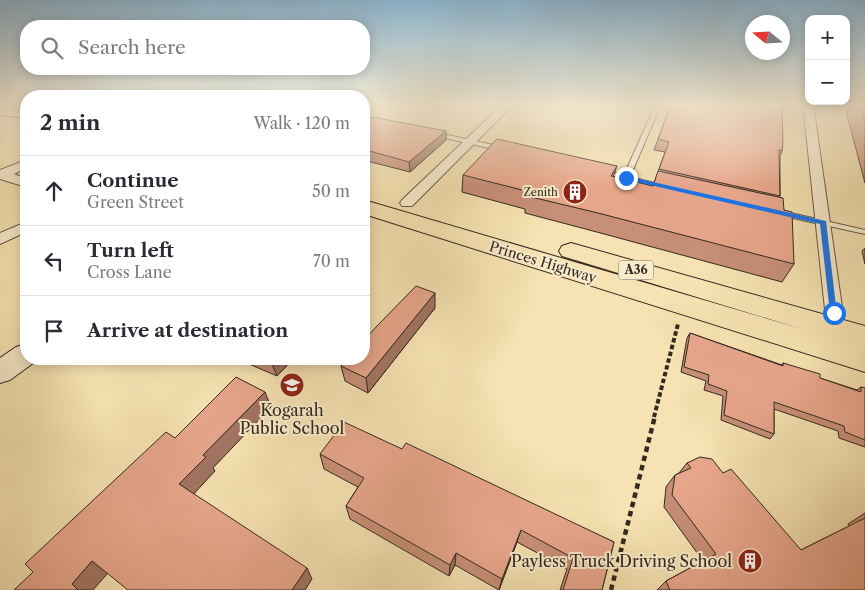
<!DOCTYPE html>
<meta charset="utf-8">
<style>
:root{--surface:#fff;--page:#f2f2f3;--text:#2b2b33;--muted:#7c7c81;--line:#e1e1e2}
body{margin:0;font-family:"Libre Caslon Text",serif;background:var(--page);color:var(--text)}
.controls{position:absolute;right:15px;top:15px;display:grid;overflow:hidden;border-radius:10px;box-shadow:0 2px 12px #0003}
.controls button{width:45px;height:45px;display:grid;place-items:center;padding:0;border:0;border-bottom:1px solid var(--line);background:var(--surface);color:var(--text);font:25px sans-serif}
.compass{position:absolute;left:745px;top:15px;width:45px;height:45px;border-radius:50%;background:var(--surface);box-shadow:0 2px 12px #0003;rotate:288deg}
.stop{position:absolute;width:15px;height:15px;margin:-11px;border:4px solid #1a73e8;border-radius:50%;background:#fff}
.stop.end{background:#1a73e8;border-color:#fff;box-shadow:0 1px 5px #0008}
.list{margin:0;padding:0;list-style:none}
h2{display:flex;justify-content:space-between;align-items:center;height:65px;margin:0;padding:0 20px;font-size:21px}
h2 small{font-size:16px;font-weight:400;color:var(--muted)}
.list li{display:grid;grid-template-columns:32px 1fr auto;gap:15px;align-items:center;box-sizing:border-box;height:70px;padding:0 20px;border-top:1px solid var(--line)}
.list b{display:block;font-size:19px;white-space:nowrap}
.list p{margin:0;font-size:16px;white-space:nowrap;color:var(--muted)}
.list em{font-size:16px;font-style:normal;color:var(--muted)}
.icon{flex:none;width:28px;height:28px;fill:none;stroke:currentColor;stroke-width:2;stroke-linecap:round;stroke-linejoin:round}
.map{position:relative;flex:none;width:865px;height:590px;overflow:hidden}
.search{position:absolute;background:var(--surface);box-shadow:0 2px 12px #0003;left:20px;top:20px;width:350px;height:55px;display:flex;align-items:center;gap:12px;box-sizing:border-box;padding:0 18px;border-radius:20px;color:var(--muted);font-size:19px}
.panel{position:absolute;background:var(--surface);box-shadow:0 2px 12px #0003;left:20px;top:90px;width:350px;height:275px;border-radius:20px}
.map>svg:first-child{display:block}
</style>
<div class="map">
<svg width="865" height="590" viewBox="0 0 865 590">
<rect width="100%" height="100%" fill="#f6e2b2"/>
<filter id="stains"><feTurbulence type="fractalNoise" baseFrequency=".004" numOctaves="4"/><feColorMatrix values="0 0 0 0 .2 0 0 0 0 .09 0 0 0 0 .02 0 0 0 .5 -.17"/></filter>
<radialGradient id="worn" r=".72"><stop offset=".6" stop-color="#630" stop-opacity="0"/><stop offset="1" stop-color="#630" stop-opacity=".3"/></radialGradient>
<g fill="none" stroke-linecap="round" stroke-linejoin="round">
<defs>
<path id="service" d="M656,104H661L630,177L667,186V188L600,173V171L602,170L624,175Z
M364,116L382,121L383,122L380,124L364,120Z
M434,132L502,147L505,149L502,151L432,135V133Z
M779,211H782L865,230V234L779,215Z"/>
<path id="minor" d="M503,104H514L412,206H402L400,203L402,200Z
M803,104H813L845,328L843,333L836,335L829,333L827,328Z
M26,160V168L14,174L26,179V187L0,179V170Z
M26,222V232L0,244V233Z"/>
<path id="secondary" d="M26,344V359H37L36,361L10,380L0,383V358L16,347Z"/>
<path id="trunk" d="M0,105L26,108V118L0,115Z
M364,200L802,329L562,256L559,251L562,246L571,243L865,326V372L364,214Z"/>
</defs>
<use href="#service" stroke="#645844" stroke-width="2"/>
<use href="#minor" stroke="#645844" stroke-width="2"/>
<use href="#secondary" stroke="#332a20" stroke-width="2"/>
<use href="#trunk" stroke="#332a20" stroke-width="2"/>
<path stroke="#332a20" stroke-width="4" stroke-dasharray="4.5 2.5" stroke-linecap="butt" d="M654,417L678,324"/>
<path stroke="#332a20" stroke-width="4.5" stroke-dasharray="5.5 4" stroke-linecap="butt" d="M611,590L655,416"/>
<use href="#service" fill="#f9eccd" fill-rule="evenodd"/>
<use href="#minor" fill="#f9eccd" fill-rule="evenodd"/>
<use href="#secondary" fill="#f9eccd" fill-rule="evenodd"/>
<use href="#trunk" fill="#f6e2b2" fill-rule="evenodd"/>
</g>
<path fill="#c78f78" stroke="#332a20" d="M671,104H787L782,114V151L780,156V196L779,197L784,210L794,264L782,282L593,231L525,213V209L462,192L463,175L617,166L613,177L653,186L665,152L654,150Z
M844,104H865V183Z
M364,123L446,131V140L410,172L367,161L364,163Z
M865,248V264L862,251Z
M435,308L368,393L345,381L341,366Z
M690,333L782,365L783,363L820,378L857,390L861,387L865,388V447L839,438L838,431L774,409V434L770,439L721,420L723,396L704,390L706,381L681,372L687,338Z
M247,359H293L277,376L249,364Z
M402,449L614,542L602,590H560L567,569L517,542L499,590L455,565L449,576L350,519L346,506L358,487L324,469L320,454Z
M687,463L723,473L801,550L849,526L848,524L865,513V590H657L666,581L703,561L664,507L666,487L675,475L679,473Z"/>
<path fill="#a27462" stroke="#332a20" d="M446,131V140L410,172L409,162Z
M366,150L367,161L364,163V152Z
M435,293V308L368,393L366,378Z
M274,359H293L277,376L271,361Z
M265,392L271,407L213,468L215,471L190,498L179,484L203,455Z
M521,530L517,542L499,590L502,579Z
M456,553L455,565L449,576L450,565Z
M92,561L108,573L93,590H78L72,584Z
M307,568L312,579L305,590H292Z"/>
<path fill="#e7a68c" stroke="#332a20" d="M671,104H782L783,142L782,151L779,150L780,196L659,169L669,142L658,139Z
M860,104H865V120Z
M372,117L446,131L409,162L366,150L364,152V123Z
M497,139L617,166L611,176L653,186L658,171L783,198L784,210L792,212L794,264L598,213L527,196L530,192L463,175Z
M416,286L435,293L366,378L341,366L348,359H364V340L377,326Z
M690,333L783,366V363L820,374V378L861,392V387L865,388V440L845,432L844,426L774,402V434L724,415L727,391L708,384L709,375L684,367Z
M266,359H274L271,361Z
M236,377L265,392L203,455L206,457L179,484L307,568L292,590H128L92,561L72,584L78,590H14L33,572L25,564L166,432L175,438Z
M344,422L402,449L406,443L614,542L602,590H563L573,558L521,530L502,579L456,553L450,565L346,506L364,478L320,454Z
M700,457L712,459L723,473L731,469L801,550L865,518V590H670L666,581L716,554L672,495L675,475L691,468L687,463Z"/>
<linearGradient id="sky" x2="0" y2="1"><stop stop-color="#8bb7d4"/><stop offset="0.56" stop-color="#fbf2dc"/><stop offset="1" stop-color="#fbf2dc" stop-opacity="0"/></linearGradient>
<rect width="865" height="187" fill="url(#sky)"/>
<path fill="#1a73e8" d="M626,176L826,221L837,315L830,313L820,224L624,179Z"/>
<defs>
<symbol id="building-disc" viewBox="-11 -11 22 22"><circle r="9.5" fill="#8f2418" stroke="#f9eccd"/><path d="M-4-6H4V6H1V3H-1V6H-4ZM-2.5-4.3h1.7v1.8h-1.7ZM.8-4.3h1.7v1.8H.8ZM-2.5-1h1.7V.8h-1.7ZM.8-1h1.7V.8H.8Z" fill="#fff"/></symbol>
<symbol id="school-disc" viewBox="-11 -11 22 22"><circle r="9.5" fill="#8f2418" stroke="#f9eccd"/><path d="M0-5L7-2L0 1L-7-2ZM-4 1L0 2.5L4 1V4Q0 6-4 4Z" fill="#fff"/></symbol>
</defs>
<g fill-rule="evenodd">
<use href="#building-disc" x="561" y="178" width="28" height="28"/>
<use href="#school-disc" x="278" y="371" width="28" height="28"/>
<use href="#building-disc" x="736" y="547" width="28" height="28"/>
</g>
<g text-anchor="middle" stroke-width="4" stroke-linejoin="round" paint-order="stroke">
<g font-size="11" fill="#332a20" stroke="#f9eccd" text-anchor="end">
<text x="558" y="196">Zenith</text>
</g>
<rect fill="#f9eccd" stroke="#6e6454" stroke-width="1" x="618.5" y="260.5" width="35" height="19" rx="4"/>
<g font-size="12" font-weight="bold" fill="#332a20">
<text x="636" y="274">A36</text>
</g>
<g font-size="14" fill="#332a20" stroke="#f9eccd">
<text transform="translate(543 262) rotate(17)" y="5">Princes Highway</text>
</g>
<g font-size="16" fill="#332a20" stroke="#f9eccd">
<text x="292" y="416">Kogarah<tspan x="292" dy="18">Public School</tspan></text>
<text x="732" y="567" text-anchor="end">Payless Truck Driving School</text>
</g>
</g>
<rect width="100%" height="100%" filter="url(#stains)"/>
<rect width="100%" height="100%" fill="url(#worn)"/>
</svg>
<div class="controls">
<button>+</button>
<button>−</button>
</div>
<svg class="compass" viewBox="-18 -18 36 36"><path d="M0-13l5 13h-10z" fill="#e53935"/><path d="M0 13l5-13h-10z" fill="#7c7c81"/></svg>
<div class="stop" style="left:834px;top:313px"></div>
<div class="stop end" style="left:626px;top:178px"></div>
<div class="search"><svg class="icon" aria-label="search" viewBox="0 0 24 24"><circle cx="10" cy="10" r="6"/><path d="M15 15l6 6"/></svg>Search here</div>
<section class="panel">
<h2>2 min<small>Walk · 120 m</small></h2>
<ul class="list">
<li><svg class="icon" aria-label="ahead" viewBox="0 0 24 24"><path d="M12 20V5M6 11l6-6 6 6"/></svg><div><b>Continue</b><p>Green Street</p></div><em>50 m</em></li>
<li><svg class="icon" aria-label="left" viewBox="0 0 24 24"><path d="M17 20v-9H6M10 6l-5 5 5 5"/></svg><div><b>Turn left</b><p>Cross Lane</p></div><em>70 m</em></li>
<li><svg class="icon" aria-label="arrive" viewBox="0 0 24 24"><path d="M6 21V4h12l-3 4 3 4H6"/></svg><div><b>Arrive at destination</b></div></li>
</ul>
</section>
</div>
